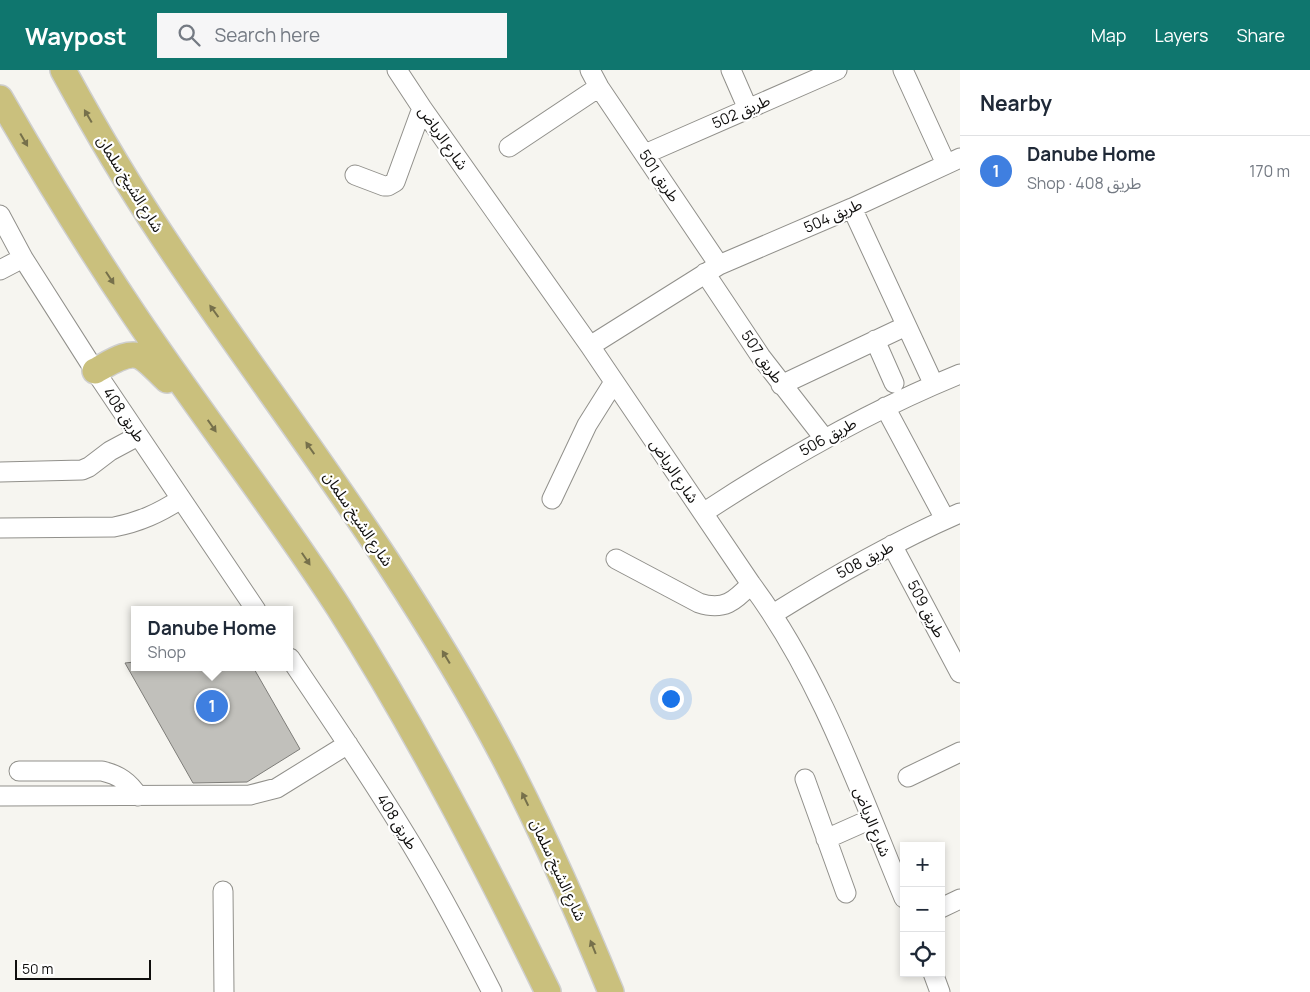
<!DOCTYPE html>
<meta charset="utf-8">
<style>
:root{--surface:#fff;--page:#f6f6f7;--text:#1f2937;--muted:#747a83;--line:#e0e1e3;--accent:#0f766e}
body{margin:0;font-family:Manrope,"Noto Sans Arabic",sans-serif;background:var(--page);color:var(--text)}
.controls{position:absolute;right:15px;bottom:15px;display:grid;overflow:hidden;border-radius:0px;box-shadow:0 2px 8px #0003}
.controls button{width:45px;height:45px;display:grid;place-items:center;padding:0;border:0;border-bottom:1px solid var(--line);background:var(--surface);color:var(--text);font:25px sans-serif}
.scale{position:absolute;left:15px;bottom:12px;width:136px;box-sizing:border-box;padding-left:5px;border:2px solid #0f0e0d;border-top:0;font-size:14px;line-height:18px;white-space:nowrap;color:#0f0e0d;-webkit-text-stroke:4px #fff;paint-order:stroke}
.you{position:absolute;left:670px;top:628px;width:18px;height:18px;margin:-12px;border:4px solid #fff;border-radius:50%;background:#1a73e8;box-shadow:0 0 0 8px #1a73e833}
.badge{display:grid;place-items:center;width:32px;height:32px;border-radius:50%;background:var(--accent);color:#fff;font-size:16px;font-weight:700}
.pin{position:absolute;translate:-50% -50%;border:2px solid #fff;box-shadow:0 1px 5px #0006}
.popup{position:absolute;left:131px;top:536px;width:162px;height:65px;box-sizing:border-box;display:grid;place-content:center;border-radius:0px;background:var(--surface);filter:drop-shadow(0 1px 4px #0005);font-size:16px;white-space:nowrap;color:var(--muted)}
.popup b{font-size:19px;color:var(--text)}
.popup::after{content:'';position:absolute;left:50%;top:100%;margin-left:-10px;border:10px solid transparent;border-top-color:var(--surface)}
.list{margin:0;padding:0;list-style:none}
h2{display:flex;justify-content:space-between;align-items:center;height:65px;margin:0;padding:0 20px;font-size:21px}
h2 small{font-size:16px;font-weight:400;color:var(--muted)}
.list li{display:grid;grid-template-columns:32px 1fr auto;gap:15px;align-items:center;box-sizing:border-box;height:70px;padding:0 20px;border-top:1px solid var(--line)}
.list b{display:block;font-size:19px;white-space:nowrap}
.list p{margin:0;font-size:16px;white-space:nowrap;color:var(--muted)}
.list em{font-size:16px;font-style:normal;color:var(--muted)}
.icon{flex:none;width:28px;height:28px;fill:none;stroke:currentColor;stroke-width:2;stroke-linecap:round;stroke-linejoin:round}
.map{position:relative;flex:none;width:960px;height:922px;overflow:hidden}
header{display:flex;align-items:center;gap:30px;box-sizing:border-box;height:70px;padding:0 25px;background:var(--accent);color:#fff}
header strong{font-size:24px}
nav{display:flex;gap:28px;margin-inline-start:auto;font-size:18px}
.search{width:350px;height:45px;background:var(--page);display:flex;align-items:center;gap:12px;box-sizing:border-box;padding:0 18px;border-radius:0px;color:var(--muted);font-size:19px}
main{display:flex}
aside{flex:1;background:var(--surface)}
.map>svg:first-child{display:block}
</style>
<header>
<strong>Waypost</strong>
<div class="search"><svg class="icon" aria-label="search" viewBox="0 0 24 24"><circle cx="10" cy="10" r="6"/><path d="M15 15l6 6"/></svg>Search here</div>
<nav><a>Map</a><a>Layers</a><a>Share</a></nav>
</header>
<main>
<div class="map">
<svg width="960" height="922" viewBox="0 0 960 922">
<rect width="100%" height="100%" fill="#f6f5f0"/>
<path fill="#c1c0bb" stroke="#7e7d79" d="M134,592V597H253L300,679L247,712L193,713L125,593Z"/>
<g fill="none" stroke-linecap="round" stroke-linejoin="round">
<defs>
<path id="minor" d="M397,0L422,38L590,276L751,514C820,606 860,722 904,828
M590,0L599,17L719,195
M731,0L748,39
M903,0L946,94
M509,77L599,17
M645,84L837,0
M355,105L384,116H388L395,112L422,38
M852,138L934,315
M0,145L23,188L95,301L256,540
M0,200L23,188
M705,203L761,287L824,368
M875,270L894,313
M590,276L719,195L852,138L960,88
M781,315L906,256
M885,337L945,449
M0,402L82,400L89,397L110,381L138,366
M552,429L587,355L614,312
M703,443C785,389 869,341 960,304
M0,458L114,457C140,452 159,443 181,429
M892,475L960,603
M616,489L699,533C724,541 735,531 751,514
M773,544C834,506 895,471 960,443
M290,588C328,645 367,701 402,759C435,812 464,867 492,922
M19,701H102C119,705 129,712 138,726
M908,707L960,682
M805,709L846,823
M0,726L250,725L277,718L348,674
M826,769L871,749
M223,821L224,922
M941,838L960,829
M933,903L940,922"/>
<path id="major" d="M63,0C94,57 127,113 163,167C235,276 315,381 387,491C432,560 476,632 513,705C549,776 581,849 611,922
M0,28C42,101 86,173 133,243C200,343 274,437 339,538C417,661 484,791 548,922
M95,301C107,295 129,278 143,288C152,294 159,303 167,310"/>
</defs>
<use href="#minor" stroke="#91908b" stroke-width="21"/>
<use href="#major" stroke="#cfcfcf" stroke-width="28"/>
<use href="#minor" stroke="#fff" stroke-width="19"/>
<use href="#major" stroke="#cac07d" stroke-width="25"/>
</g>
<defs><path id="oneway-solid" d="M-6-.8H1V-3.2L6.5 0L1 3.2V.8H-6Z" transform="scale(1.25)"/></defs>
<g fill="#76704b">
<use href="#oneway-solid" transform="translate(88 46) rotate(-120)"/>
<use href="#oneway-solid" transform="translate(24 70) rotate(60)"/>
<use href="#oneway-solid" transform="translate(110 208) rotate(57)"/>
<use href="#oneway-solid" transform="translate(214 241) rotate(-126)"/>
<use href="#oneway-solid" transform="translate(212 356) rotate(55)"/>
<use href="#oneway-solid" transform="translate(310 378) rotate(-125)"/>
<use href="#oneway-solid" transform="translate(306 489) rotate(56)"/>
<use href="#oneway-solid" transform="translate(446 587) rotate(-121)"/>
<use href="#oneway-solid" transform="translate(525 729) rotate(-116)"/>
<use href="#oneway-solid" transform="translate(593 877) rotate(-112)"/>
</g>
<g text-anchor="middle" stroke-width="4.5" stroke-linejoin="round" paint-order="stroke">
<g font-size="15" fill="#0f0e0d" stroke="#fff">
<text transform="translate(741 42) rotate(-24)" y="5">طريق 502</text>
<text transform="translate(443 68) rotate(55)" y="5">شارع الرياض</text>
<text transform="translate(659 106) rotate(56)" y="5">طريق 501</text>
<text transform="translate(130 114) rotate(58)" y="5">شارع الشيخ سلمان</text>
<text transform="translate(833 146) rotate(-24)" y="5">طريق 504</text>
<text transform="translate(762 287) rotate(55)" y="5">طريق 507</text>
<text transform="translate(124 345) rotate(56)" y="5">طريق 408</text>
<text transform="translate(828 367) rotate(-29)" y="5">طريق 506</text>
<text transform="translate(674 401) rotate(56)" y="5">شارع الرياض</text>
<text transform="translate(358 449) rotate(56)" y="5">شارع الشيخ سلمان</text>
<text transform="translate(865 490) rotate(-28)" y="5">طريق 508</text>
<text transform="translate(926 539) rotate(62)" y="5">طريق 509</text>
<text transform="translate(397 752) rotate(58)" y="5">طريق 408</text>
<text transform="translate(872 752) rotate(68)" y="5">شارع الرياض</text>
<text transform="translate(558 800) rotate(65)" y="5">شارع الشيخ سلمان</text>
</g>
</g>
</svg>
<div class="controls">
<button>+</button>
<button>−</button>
<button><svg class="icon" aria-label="locate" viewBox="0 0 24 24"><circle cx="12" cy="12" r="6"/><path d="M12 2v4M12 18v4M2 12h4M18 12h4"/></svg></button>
</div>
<div class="scale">50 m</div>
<div class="you"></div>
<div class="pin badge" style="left:212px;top:636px;background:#3f7fe0">1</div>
<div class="popup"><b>Danube Home</b>Shop</div>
</div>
<aside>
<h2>Nearby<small></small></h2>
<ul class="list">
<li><span class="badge" style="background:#3f7fe0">1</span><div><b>Danube Home</b><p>Shop · طريق 408</p></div><em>170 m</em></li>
</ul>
</aside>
</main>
